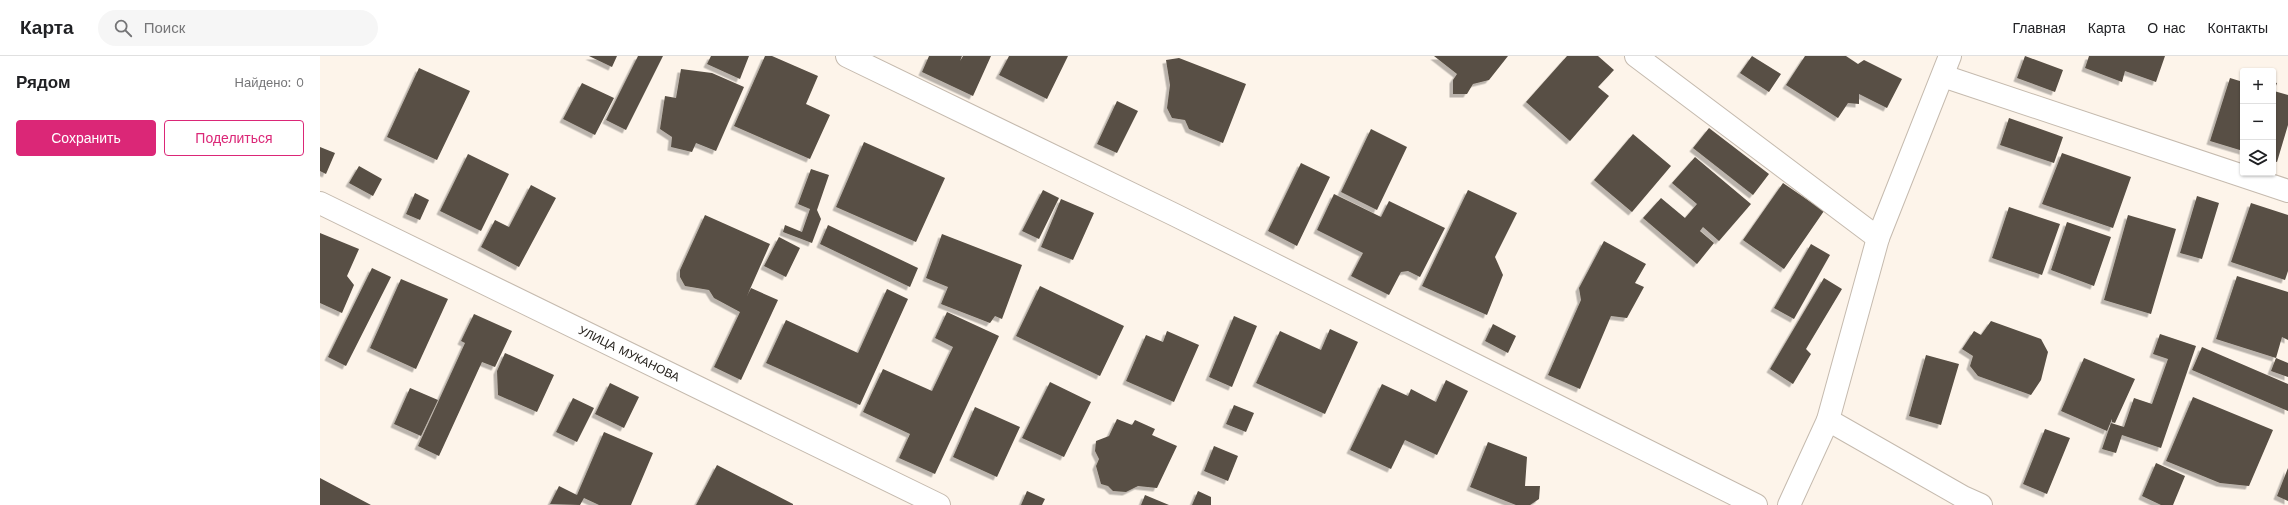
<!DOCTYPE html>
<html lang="ru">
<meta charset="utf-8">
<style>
:root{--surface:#fff;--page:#f6f6f6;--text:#202124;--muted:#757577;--line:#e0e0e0;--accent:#db2777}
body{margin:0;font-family:"Work Sans",sans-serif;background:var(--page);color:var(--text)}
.controls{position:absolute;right:12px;top:12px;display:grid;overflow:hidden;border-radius:4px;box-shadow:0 1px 3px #0004}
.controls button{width:36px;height:36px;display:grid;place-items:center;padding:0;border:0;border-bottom:1px solid var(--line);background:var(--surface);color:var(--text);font:20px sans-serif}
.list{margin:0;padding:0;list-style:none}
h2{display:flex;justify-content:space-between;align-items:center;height:52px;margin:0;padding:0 16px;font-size:17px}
h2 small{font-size:13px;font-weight:400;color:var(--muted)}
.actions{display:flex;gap:8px;padding:12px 16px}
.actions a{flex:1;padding:9px 0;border:1px solid var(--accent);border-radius:4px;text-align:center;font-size:14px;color:var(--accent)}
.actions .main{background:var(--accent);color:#fff}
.icon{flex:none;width:22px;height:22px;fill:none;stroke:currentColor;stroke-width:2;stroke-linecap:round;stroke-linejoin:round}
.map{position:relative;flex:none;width:1968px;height:449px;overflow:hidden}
header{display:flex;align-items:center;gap:24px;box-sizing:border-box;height:56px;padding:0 20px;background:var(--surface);border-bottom:1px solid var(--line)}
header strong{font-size:19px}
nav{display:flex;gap:22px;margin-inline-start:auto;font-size:14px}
.search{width:280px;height:36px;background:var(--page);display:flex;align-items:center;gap:10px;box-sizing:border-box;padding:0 14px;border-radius:22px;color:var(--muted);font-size:15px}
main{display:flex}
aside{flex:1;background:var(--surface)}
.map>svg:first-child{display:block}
</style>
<header>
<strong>Карта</strong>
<div class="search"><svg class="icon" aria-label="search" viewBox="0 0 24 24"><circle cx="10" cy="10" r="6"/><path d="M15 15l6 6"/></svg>Поиск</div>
<nav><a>Главная</a><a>Карта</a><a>О нас</a><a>Контакты</a></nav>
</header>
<main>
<aside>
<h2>Рядом<small>Найдено: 0</small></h2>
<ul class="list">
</ul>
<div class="actions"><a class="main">Сохранить</a><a>Поделиться</a></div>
</aside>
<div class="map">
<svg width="1968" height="449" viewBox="0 0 1968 449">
<defs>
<filter id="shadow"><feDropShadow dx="-3.5" dy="3.5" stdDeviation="0" flood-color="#0004"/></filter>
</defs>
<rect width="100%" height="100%" fill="#fdf4ea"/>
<path fill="#584f44" filter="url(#shadow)" d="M269,0H297L292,11Z
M318,0H343L306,74L286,64Z
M391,0H429L420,23L387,8Z
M445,0H452L498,20L486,48L510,59L490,103L414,70Z
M609,0H642L640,5L643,0H671L653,40L602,16Z
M689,0H748L727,43L679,19Z
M1114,0H1188L1169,24L1153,28L1147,38H1133V24L1137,18Z
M1247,0H1278L1294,14L1278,31L1289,40L1250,85L1206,46Z
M1432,0L1461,18L1449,36L1420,17Z
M1485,0H1526L1538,8L1544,4L1582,23L1567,52L1539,38V48L1528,47L1518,62L1466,29Z
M1705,0L1743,14L1735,36L1697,22Z
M1769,0H1845L1836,26L1805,15L1802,26L1765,12Z
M859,2L926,28L903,87L869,73L865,64L852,62L847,52L850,29L846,4Z
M99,12L150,35L117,104L67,81Z
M361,13L392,17L424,31L396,95L376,87L372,96L351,91L352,81L340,73L345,40L356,42Z
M1910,22L1923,26V95L1890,85Z
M1953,26L1957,27L1954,35L1968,39V69L1957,106L1953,105Z
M262,27L294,42L275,79L243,63Z
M797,45L818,55L797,97L777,88Z
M1689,62L1743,81L1734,107L1680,89Z
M1389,72L1449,118L1433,139L1373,92Z
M1051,73L1087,91L1057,154L1021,136Z
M1313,78L1351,110L1312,156L1274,124Z
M544,86L625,122L596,186L516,151Z
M0,91L15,97L6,118L0,115Z
M1742,97L1811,121L1793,172L1722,148Z
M148,98L189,118L161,175L120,155Z
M1375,101L1431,148L1399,185L1383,171L1380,175L1394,187L1377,208L1323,162L1341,142L1365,162L1377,148L1352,127Z
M981,107L1010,121L977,190L948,175Z
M39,110L62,123L53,140L29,127Z
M491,113L509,119L497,154L501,163L492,187L463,176L465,169L482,176L490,153L478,148Z
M1463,127L1504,155L1464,213L1423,184Z
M211,129L236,142L199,211L161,191L175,164L189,171Z
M723,134L739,142L719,183L702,175Z
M1148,134L1197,157L1175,201L1183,219L1167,259L1102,230Z
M95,137L109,144L100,164L86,158Z
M1014,138L1061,161L1069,145L1125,172L1100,221L1088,215L1081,216L1069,239L1031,220L1043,197L997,174Z
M1877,140L1899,147L1882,203L1860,197Z
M741,143L774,157L753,204L721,191Z
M1931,147L1968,159V215L1965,224L1911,206Z
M1689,151L1740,168L1722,219L1672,202Z
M385,159L450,188L427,240L431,232L458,244L421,324L394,311L420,256L394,242L389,234L365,230L360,221V214Z
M1808,159L1856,173L1831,258L1784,244Z
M1747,166L1791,181L1774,230L1731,214Z
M508,169L598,212L590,231L500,188Z
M0,177L39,193L27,220L34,229L22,257L0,247Z
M622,178L702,209L682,263L675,260L670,267L621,248L628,231L606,222Z
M459,181L480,192L466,221L444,210Z
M1284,185L1326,208L1315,227L1324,231L1307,262L1291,260L1260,333L1228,319L1261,244L1259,232Z
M1491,188L1510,199L1474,263L1454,252Z
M52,212L71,221L26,310L8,301Z
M1917,220L1968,236V284L1962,281L1956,302L1896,283Z
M1504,222L1522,233L1486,293L1491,298L1473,328L1450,313Z
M81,223L128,243L96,313L50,292Z
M720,230L804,270L780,320L696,280Z
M567,233L588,243L540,349L446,307L466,264L538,297Z
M627,256L679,280L615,418L579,402L590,378L543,356L563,313L612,335L633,291L615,282Z
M154,258L192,275L175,311L162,306L119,400L98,390L145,287L141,285Z
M914,260L937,270L912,331L889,321Z
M1671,265L1721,283L1728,296L1721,324L1711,339L1658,320L1650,310L1653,300L1642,293L1654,275L1661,279Z
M1173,268L1196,280L1188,297L1165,285Z
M1010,273L1038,286L1005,358L936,327L960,275L1001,294Z
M847,275L879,289L854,346L806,325L826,279L843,286Z
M1840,278L1876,290L1841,392L1802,379L1796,397L1782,393L1791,367L1804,371L1814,342L1832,348L1848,303L1833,298Z
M1882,291L1968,328V355L1872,314Z
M185,297L234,319L217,356L178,339L177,315Z
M1606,299L1639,308L1621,369L1589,360Z
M1764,302L1815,323L1795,367L1792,366V363L1787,375L1741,355Z
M1956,302L1968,307V321L1951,315Z
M1126,324L1148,335L1117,399L1085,384L1071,413L1030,394L1062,328L1088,340L1091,333L1116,346Z
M730,326L771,346L744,401L702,382Z
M290,327L319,341L304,372L275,358Z
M90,332L118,344L101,380L74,368Z
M1873,341L1953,374L1929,430L1900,427L1846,405Z
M253,342L274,352L257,386L236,376Z
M914,349L934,357L926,376L906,368Z
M655,351L700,371L677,421L633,401Z
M797,363L812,369L815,364L835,373L832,379L857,390L837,432L818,430L806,436L793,435L788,430L781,428L776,410L779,403L775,395L776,385L789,380Z
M1725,373L1750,382L1727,438L1703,428Z
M284,376L333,397L311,449H279L264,442L260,449L230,448L239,430L257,439Z
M1168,386L1207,401L1205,430H1220L1219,443L1210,449H1196L1150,431Z
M894,390L918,400L908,425L884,415Z
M1836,407L1865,420L1853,449H1841L1822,440Z
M397,409L473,448V449H376Z
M1968,412V445L1957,440Z
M0,422L51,449H0Z
M707,435L725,443L722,449H701Z
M878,435L891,441V449H872Z
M825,439L849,449H821Z"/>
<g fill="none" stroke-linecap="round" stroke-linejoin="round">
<defs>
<g id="minor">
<path d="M527,0L855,159L1436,449"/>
<path d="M1316,0L1558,182"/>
<path d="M1623,20L1968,135"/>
<path id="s1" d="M0,147L619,449"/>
<path d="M1508,364L1643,441L1661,449"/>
<path d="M1469,449L1508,364L1558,182L1630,0"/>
</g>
</defs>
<use href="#minor" stroke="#c5baae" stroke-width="24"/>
<use href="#minor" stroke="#fff" stroke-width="22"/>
</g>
<g text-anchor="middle" stroke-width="4" stroke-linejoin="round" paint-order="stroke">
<g font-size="12" fill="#221e19" stroke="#fff">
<text dy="4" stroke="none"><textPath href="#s1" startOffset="344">УЛИЦА МУКАНОВА</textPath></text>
</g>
</g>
</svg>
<div class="controls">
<button>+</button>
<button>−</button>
<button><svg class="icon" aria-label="layers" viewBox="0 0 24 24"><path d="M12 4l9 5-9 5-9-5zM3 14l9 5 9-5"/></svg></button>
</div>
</div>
</main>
